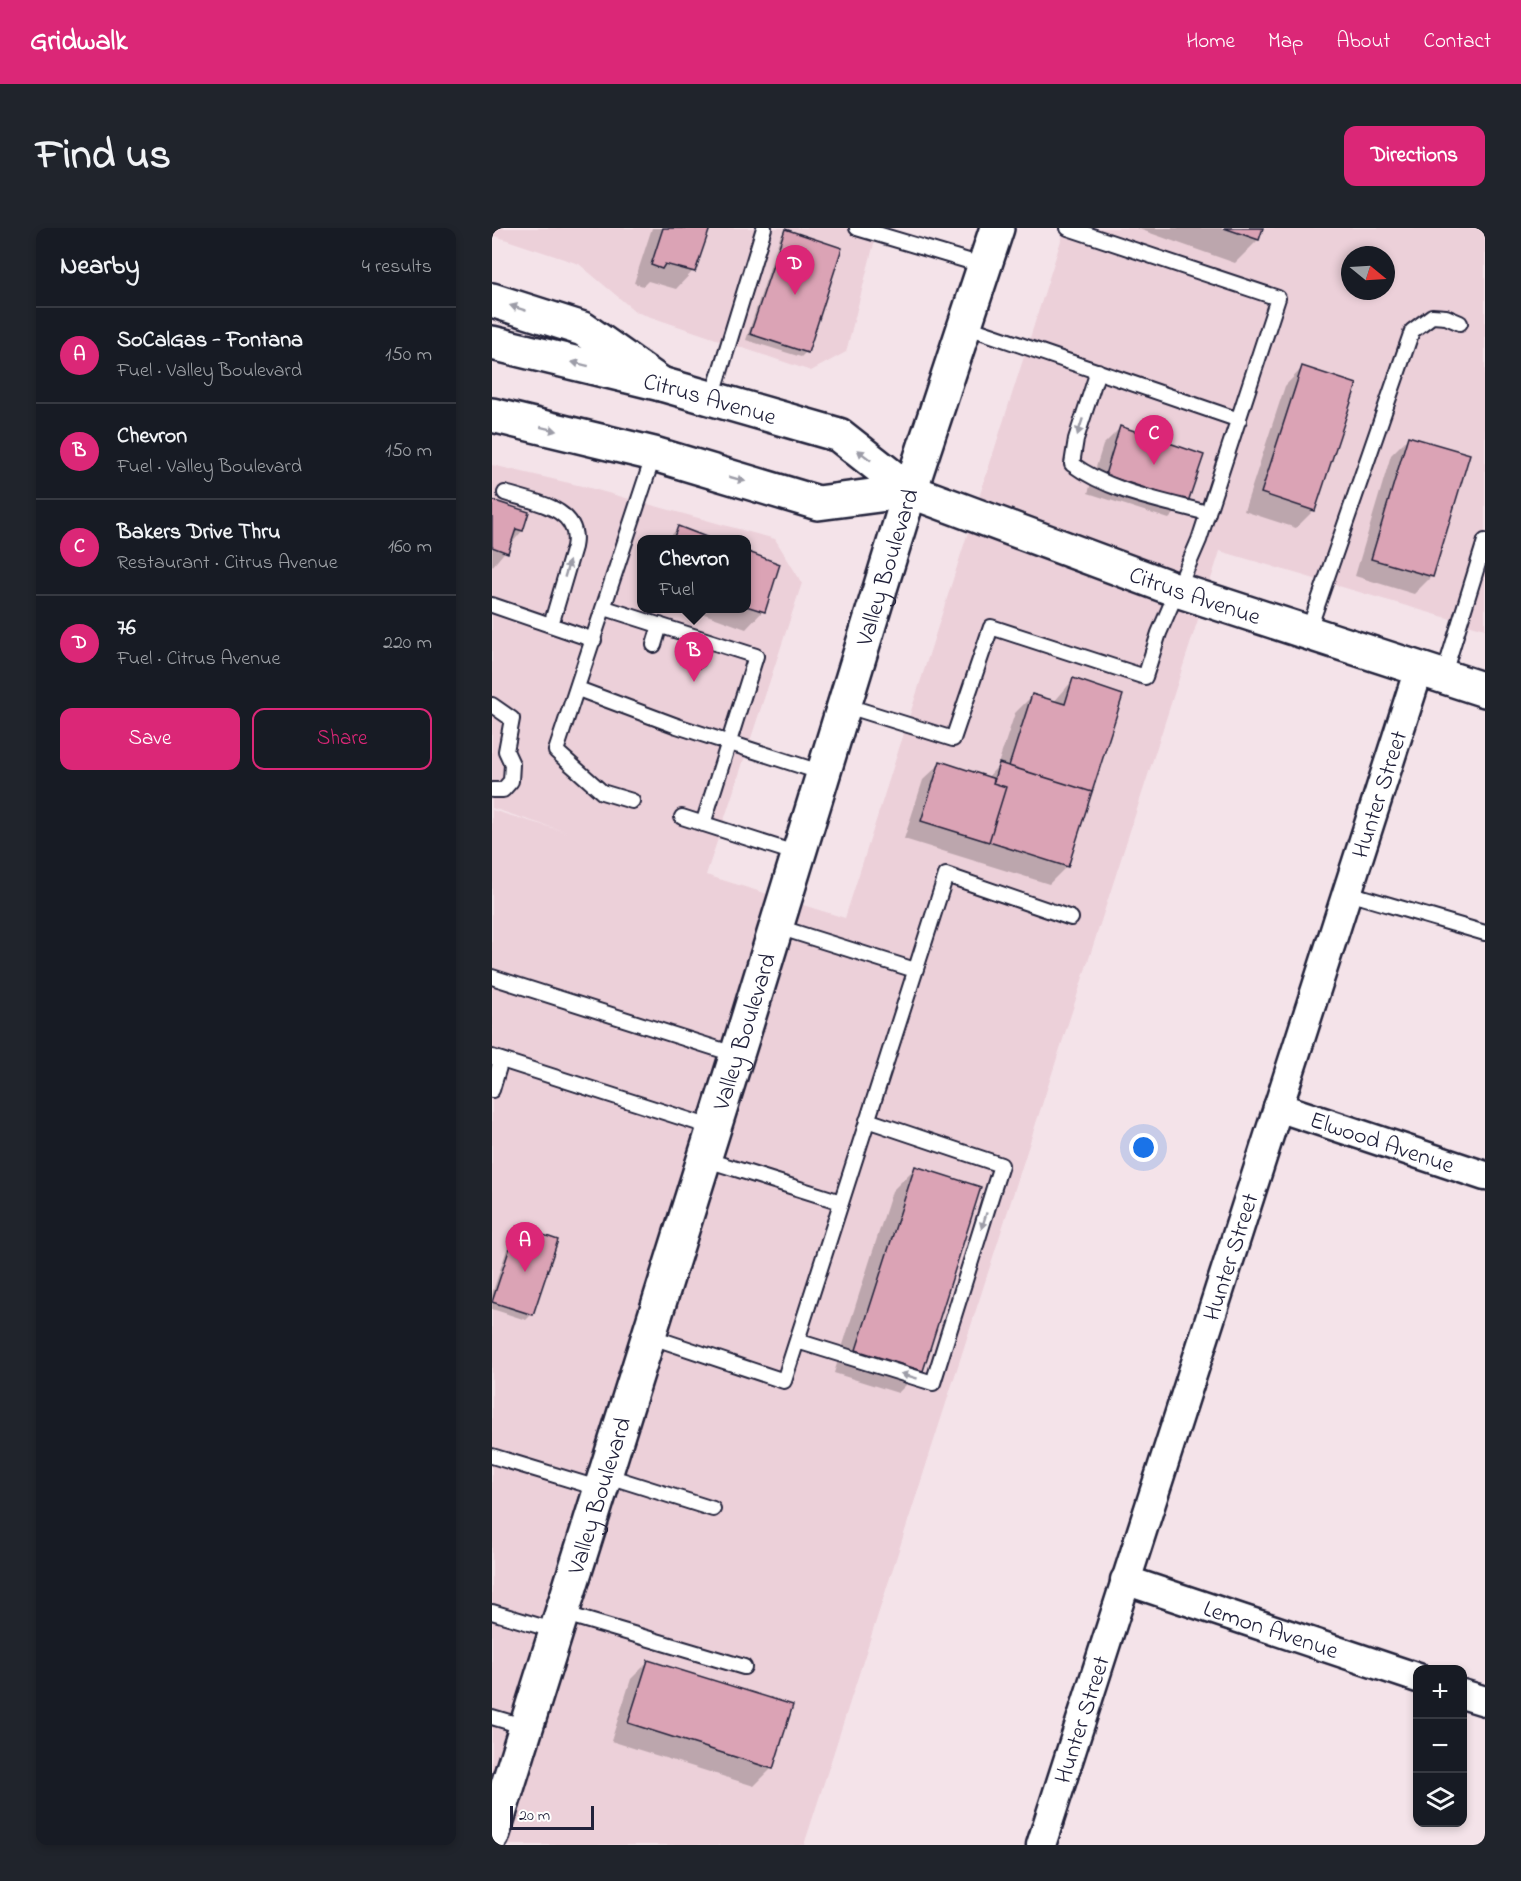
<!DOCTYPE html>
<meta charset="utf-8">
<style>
:root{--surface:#171b24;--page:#20242c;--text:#f1f3f6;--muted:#9ea1a6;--line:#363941;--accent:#db2777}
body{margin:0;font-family:"Indie Flower",sans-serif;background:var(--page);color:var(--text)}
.controls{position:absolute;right:18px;bottom:18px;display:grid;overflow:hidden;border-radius:12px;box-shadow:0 3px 9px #0003}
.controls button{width:54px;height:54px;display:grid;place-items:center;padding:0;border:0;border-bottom:2px solid var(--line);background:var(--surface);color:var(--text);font:30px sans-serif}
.compass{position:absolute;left:849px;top:18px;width:54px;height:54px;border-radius:50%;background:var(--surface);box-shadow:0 3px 9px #0003;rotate:108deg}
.scale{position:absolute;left:18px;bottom:15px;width:84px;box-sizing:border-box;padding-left:6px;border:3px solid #22223b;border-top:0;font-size:16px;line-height:21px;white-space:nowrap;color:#22223b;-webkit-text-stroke:4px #fff;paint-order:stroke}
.you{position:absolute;left:652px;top:920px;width:21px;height:21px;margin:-15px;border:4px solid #fff;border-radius:50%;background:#1a73e8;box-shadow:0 0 0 9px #1a73e833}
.badge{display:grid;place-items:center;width:39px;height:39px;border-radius:50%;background:var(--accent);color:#fff;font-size:20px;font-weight:700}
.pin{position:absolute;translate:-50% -50px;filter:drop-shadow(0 2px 3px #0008)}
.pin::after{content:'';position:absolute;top:32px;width:21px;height:18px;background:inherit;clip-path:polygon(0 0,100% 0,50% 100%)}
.popup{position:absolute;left:145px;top:307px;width:114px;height:78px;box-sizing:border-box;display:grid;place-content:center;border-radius:12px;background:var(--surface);filter:drop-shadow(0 2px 4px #0005);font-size:20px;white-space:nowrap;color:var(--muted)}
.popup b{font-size:22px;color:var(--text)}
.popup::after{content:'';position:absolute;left:50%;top:100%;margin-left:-12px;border:12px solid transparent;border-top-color:var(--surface)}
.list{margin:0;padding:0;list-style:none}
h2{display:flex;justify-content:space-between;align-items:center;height:78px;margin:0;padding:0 24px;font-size:26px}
h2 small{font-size:20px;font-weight:400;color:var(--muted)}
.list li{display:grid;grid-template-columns:39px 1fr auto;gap:18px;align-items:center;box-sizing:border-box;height:96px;padding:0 24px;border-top:2px solid var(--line)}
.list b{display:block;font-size:22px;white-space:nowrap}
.list p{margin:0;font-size:20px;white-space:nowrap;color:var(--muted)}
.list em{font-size:20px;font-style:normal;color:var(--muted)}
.actions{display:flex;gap:12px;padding:18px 24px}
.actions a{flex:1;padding:14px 0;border:2px solid var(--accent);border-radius:12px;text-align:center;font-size:21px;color:var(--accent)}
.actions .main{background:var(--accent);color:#fff}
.icon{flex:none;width:33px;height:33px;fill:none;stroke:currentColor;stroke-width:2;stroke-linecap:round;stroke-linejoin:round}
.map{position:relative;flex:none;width:993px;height:1617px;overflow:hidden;border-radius:12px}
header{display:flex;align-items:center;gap:36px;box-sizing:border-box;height:84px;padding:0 30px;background:var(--accent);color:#fff}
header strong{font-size:28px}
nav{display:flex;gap:33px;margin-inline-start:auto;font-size:21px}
.intro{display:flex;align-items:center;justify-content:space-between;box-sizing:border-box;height:144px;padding:0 36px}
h1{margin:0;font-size:42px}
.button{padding:15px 27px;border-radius:12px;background:var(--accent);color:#fff;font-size:21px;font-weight:700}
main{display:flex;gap:36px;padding:0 36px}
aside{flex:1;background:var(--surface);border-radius:12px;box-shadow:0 3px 9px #0003}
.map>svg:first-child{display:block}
</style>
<header>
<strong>Gridwalk</strong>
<nav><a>Home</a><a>Map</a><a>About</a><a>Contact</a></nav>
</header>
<div class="intro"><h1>Find us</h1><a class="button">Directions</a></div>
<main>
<aside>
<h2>Nearby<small>4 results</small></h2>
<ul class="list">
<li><span class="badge">A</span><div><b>SoCalGas - Fontana</b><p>Fuel · Valley Boulevard</p></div><em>150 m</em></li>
<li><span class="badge">B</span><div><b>Chevron</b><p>Fuel · Valley Boulevard</p></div><em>150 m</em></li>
<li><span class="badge">C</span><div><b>Bakers Drive Thru</b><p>Restaurant · Citrus Avenue</p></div><em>160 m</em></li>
<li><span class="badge">D</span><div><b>76</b><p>Fuel · Citrus Avenue</p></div><em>220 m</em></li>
</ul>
<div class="actions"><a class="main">Save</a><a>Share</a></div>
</aside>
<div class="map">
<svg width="993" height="1617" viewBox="0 0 993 1617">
<rect width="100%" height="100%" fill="#f4e3e9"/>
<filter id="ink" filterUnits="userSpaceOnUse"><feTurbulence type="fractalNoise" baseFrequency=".0167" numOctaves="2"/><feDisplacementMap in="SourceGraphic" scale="12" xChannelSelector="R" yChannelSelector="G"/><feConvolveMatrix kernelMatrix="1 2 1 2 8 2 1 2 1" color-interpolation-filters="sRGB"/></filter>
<g filter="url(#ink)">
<path fill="#ecd0d9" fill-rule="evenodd" d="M0,0H386L354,124L319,143L144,84L87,36L0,7Z
M573,0H993V401L728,323L312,1617H0V582L74,604L0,580V237L94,259L283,311L310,355L214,647L353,690ZM858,27H894V63H858ZM150,312H254V380H150Z"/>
<path fill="#0003" d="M160,0H216L201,43L184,61L156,53L151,58L142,55Z
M644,0H770L766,12L743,35Z
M293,3L314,124L309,129L254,112L288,9Z
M810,140L822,282L804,300L752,283L793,158Z
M628,200L695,273L677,291L596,265L611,217Z
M917,209L940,348L922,366L863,348L899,227Z
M0,274L30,303L0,339Z
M186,300L217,312H175Z
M254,325L271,383L254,401L196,380H254Z
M581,452L629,468L575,638L557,656L412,611L431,552L449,535L495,550L505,539L523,485L540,468L562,474Z
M423,940L429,1142L406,1165L342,1145L400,963Z
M25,1000L40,1086L34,1092L0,1081V1066L20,1006Z
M157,1433L280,1540L262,1558L119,1513L139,1451Z"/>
<path fill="#dba3b5" stroke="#22223b" stroke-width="1.5" d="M171,0H218L203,44L173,36L170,41L159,37Z
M732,0H771L767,12Z
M293,1L350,20L316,125L258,106Z
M810,138L865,156L823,283L769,265Z
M628,198L712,227L696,274L613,247Z
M916,208L978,226L941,349L879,331Z
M0,272L37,284L31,303L24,301L16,325L0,319Z
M186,298L222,312H181Z
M254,323L288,336L273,384L254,378Z
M581,450L631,467L600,564L517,538L540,466L573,476Z
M448,533L503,551L501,555L514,559L497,614L429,593Z
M507,535L600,564L576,639L497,614L514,559L501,555Z
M423,938L489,959L431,1143L364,1122Z
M25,998L66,1012L41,1087L0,1074Z
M156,1432L301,1477L281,1541L136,1495Z"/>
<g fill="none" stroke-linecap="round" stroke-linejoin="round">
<defs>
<path id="lane" d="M365,0L493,38
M473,98L747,192
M606,143L584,211L580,236C618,264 671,273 716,285
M220,170L272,0
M13,265C42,274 90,280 82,319L59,397
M0,377L102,412
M113,380L264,428L211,596
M816,404L920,103L940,88L954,89L968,95
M162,417L168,397
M206,432L213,412
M951,449L993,313
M86,461L185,498L331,545
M0,477L20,491L14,523L20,536L19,553L11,562H0
M352,477L461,511L499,399L653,449L667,405L707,312L786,70L576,0
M140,573L110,564L64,523L162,226
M190,589L306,626
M853,664L993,705
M283,698L423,742
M0,749L245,827
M0,829L222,900
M0,862L9,832
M212,931L349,974
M157,1108L292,1153L454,647L579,690
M305,1113L441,1155L509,937L375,892
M0,1228L109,1261
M113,1247L221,1281
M0,1384L64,1403
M70,1385L252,1439
M0,1489L34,1499"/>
<g id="street">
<path id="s1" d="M786,879L993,948"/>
<path id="s2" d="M633,1352L926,1450"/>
<path d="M970,1466L993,1473"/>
<path id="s3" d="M549,1617L927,441"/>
</g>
<g id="secondary">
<path id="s4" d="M0,115L169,156L347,207L418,263L685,362L993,462"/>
<path d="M0,187L162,226L326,275L418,263"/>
</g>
<g id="primary">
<path id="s5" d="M0,1608L251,807L418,263L505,0"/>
</g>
<path id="highway" d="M0,72L91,101L169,156"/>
</defs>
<use href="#lane" stroke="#22223b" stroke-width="18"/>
<use href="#street" stroke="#22223b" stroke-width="33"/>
<use href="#secondary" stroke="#22223b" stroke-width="38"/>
<use href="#primary" stroke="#22223b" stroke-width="38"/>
<use href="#highway" stroke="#22223b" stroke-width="38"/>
<use href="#lane" stroke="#fff" stroke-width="14"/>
<use href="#street" stroke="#fff" stroke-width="28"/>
<use href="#secondary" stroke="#fff" stroke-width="33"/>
<use href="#primary" stroke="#fff" stroke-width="33"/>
<use href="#highway" stroke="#fff" stroke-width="33"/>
</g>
<defs><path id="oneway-solid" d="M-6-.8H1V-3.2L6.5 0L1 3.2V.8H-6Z" transform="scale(1.5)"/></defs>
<g fill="#9c9ca7">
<use href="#oneway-solid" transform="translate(26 80) rotate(-162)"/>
<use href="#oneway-solid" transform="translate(88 136) rotate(-166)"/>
<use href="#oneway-solid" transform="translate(588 199) rotate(108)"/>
<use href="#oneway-solid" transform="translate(57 201) rotate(14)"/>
<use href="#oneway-solid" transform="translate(372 227) rotate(-142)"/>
<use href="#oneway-solid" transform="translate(245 251) rotate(16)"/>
<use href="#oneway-solid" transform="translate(75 341) rotate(-74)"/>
<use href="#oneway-solid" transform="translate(492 993) rotate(107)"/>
<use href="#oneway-solid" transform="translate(417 1148) rotate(-163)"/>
</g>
</g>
<g text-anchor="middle" stroke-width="5" stroke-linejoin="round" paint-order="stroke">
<g font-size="24" fill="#22223b" stroke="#fff">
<text dy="8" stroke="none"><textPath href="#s4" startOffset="225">Citrus Avenue</textPath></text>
<text dy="8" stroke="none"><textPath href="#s5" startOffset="1329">Valley Boulevard</textPath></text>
<text dy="8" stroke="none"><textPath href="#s4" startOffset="753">Citrus Avenue</textPath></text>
<text dy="8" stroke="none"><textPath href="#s3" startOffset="1104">Hunter Street</textPath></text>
<text dy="8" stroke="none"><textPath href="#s5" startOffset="843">Valley Boulevard</textPath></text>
<text dy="8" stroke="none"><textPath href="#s1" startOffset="110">Elwood Avenue</textPath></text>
<text dy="8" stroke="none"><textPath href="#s3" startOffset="618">Hunter Street</textPath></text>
<text dy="8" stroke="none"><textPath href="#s5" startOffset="357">Valley Boulevard</textPath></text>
<text dy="8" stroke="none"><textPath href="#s2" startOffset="154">Lemon Avenue</textPath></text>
<text dy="8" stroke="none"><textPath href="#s3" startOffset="132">Hunter Street</textPath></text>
</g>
</g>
</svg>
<div class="controls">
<button>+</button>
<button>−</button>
<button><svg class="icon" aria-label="layers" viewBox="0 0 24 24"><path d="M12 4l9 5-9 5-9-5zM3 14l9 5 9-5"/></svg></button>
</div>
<svg class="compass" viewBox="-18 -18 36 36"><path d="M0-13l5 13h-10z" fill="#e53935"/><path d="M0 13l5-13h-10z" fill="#9ea1a6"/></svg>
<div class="scale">20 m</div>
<div class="you"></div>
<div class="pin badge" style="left:33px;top:1044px">A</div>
<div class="pin badge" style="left:202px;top:454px">B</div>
<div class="popup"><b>Chevron</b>Fuel</div>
<div class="pin badge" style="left:662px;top:237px">C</div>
<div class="pin badge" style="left:303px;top:67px">D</div>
</div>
</main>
